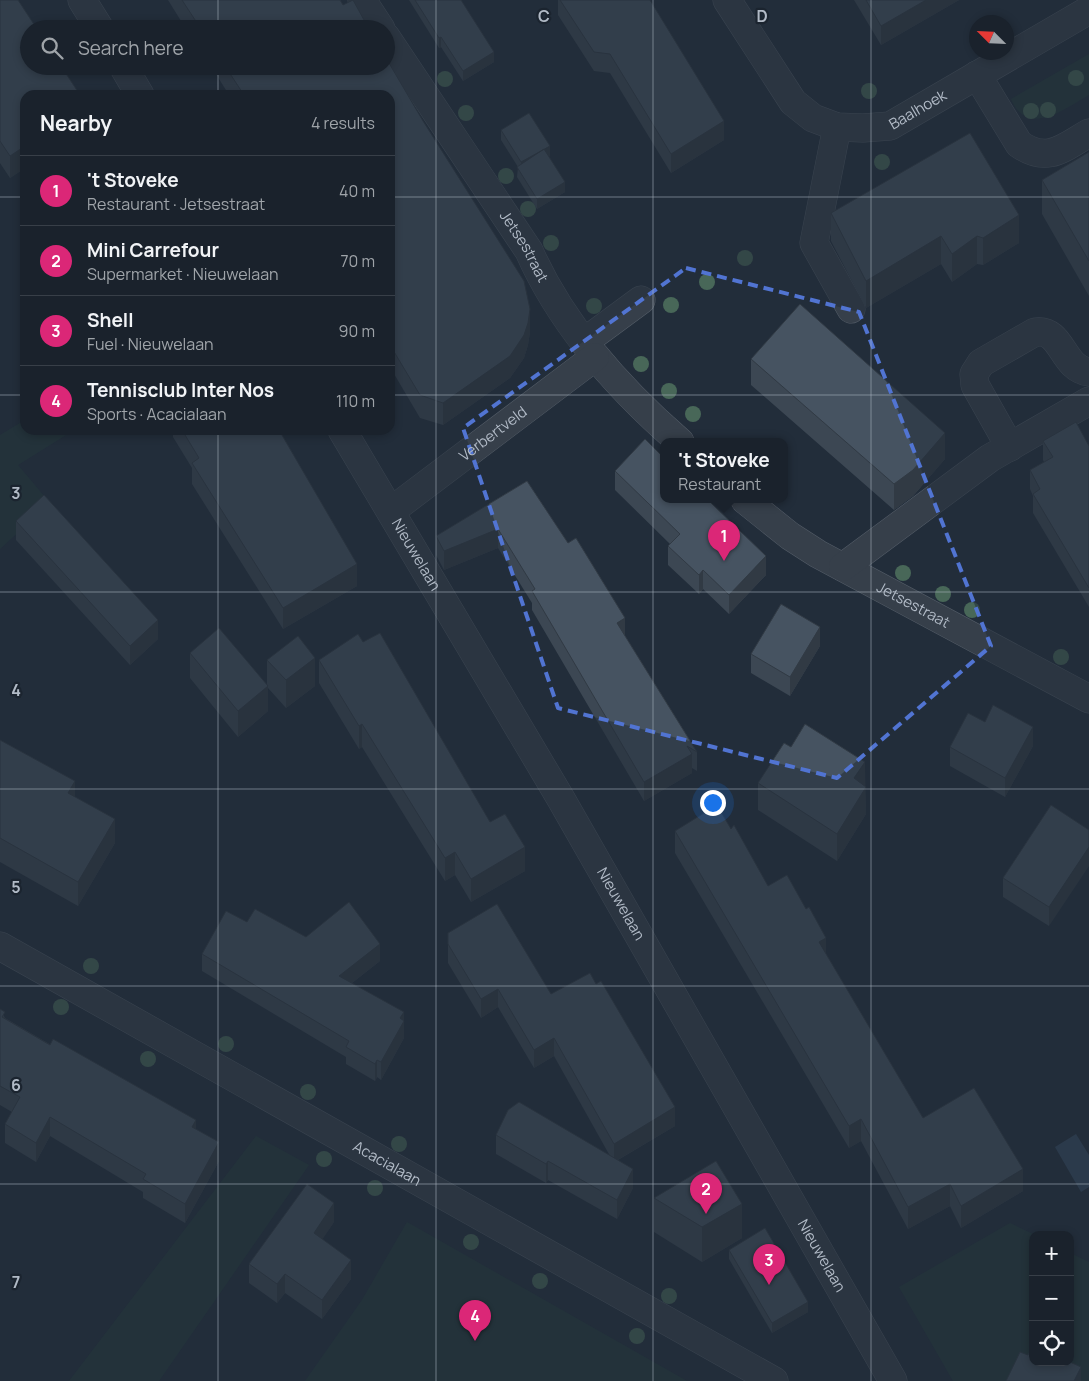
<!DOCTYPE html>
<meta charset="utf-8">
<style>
:root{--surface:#1a222c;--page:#272f38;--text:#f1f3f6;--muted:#9fa4a9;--line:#383f48;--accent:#db2777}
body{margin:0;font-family:Manrope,sans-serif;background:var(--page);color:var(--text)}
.controls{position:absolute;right:15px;bottom:15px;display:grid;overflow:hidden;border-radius:10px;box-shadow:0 2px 8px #0003}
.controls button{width:45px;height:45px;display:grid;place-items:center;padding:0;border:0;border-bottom:1px solid var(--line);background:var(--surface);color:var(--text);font:25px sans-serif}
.compass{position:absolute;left:969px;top:15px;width:45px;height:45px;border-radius:50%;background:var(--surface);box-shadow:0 2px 8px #0003;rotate:294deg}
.you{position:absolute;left:712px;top:802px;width:18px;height:18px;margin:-12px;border:4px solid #fff;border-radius:50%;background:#1a73e8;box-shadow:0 0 0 8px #1a73e833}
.badge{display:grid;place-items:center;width:32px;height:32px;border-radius:50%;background:var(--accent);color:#fff;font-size:16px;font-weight:700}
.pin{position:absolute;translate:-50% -41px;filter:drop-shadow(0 1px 2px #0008)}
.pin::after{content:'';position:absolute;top:26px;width:18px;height:15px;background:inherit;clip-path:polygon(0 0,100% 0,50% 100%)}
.popup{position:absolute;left:660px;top:438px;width:128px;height:65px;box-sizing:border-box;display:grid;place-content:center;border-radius:10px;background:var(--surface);filter:drop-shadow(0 1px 4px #0005);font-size:16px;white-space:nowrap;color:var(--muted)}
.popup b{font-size:19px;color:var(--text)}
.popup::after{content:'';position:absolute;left:50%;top:100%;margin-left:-10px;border:10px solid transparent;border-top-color:var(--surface)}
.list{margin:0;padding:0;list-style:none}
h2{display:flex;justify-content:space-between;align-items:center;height:65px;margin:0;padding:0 20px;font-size:21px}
h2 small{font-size:16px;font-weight:400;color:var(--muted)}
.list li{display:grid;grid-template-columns:32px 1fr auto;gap:15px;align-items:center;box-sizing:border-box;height:70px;padding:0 20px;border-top:1px solid var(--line)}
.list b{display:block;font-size:19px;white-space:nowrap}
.list p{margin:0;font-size:16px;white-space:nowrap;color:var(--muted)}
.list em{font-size:16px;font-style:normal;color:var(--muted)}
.icon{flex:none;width:28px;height:28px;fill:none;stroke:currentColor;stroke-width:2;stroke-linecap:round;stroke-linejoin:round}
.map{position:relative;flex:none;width:1089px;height:1381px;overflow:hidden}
.search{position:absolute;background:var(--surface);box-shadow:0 2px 8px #0003;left:20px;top:20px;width:375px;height:55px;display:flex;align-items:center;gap:12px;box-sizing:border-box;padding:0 18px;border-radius:28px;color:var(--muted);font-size:19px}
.panel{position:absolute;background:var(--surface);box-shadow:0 2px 8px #0003;left:20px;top:90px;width:375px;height:345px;border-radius:15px}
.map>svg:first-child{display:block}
</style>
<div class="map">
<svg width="1089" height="1381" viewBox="0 0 1089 1381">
<rect width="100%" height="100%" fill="#222d3a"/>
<path fill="#24393b" d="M1089,54V95C1065,108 1028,139 1011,99Z
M25,420V430H74L18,465L50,503L0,549V435Z
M256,1136L309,1165L159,1381H69Z
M407,1222L687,1381H305L362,1300Z
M1010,1223L1035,1235L1033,1362H1070V1253L1089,1262V1381H953L899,1287Z"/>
<path fill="#364a61" d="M1076,1134L1089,1155V1187L1081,1192L1055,1147Z"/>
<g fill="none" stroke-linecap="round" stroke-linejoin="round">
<defs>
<g id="minor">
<path d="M82,0L100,29"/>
<path d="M362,0L381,29"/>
<path id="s1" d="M727,0L793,102L813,118L837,127L863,128L890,126L1089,10"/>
<path id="s2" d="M386,37L529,251C562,326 619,389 680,442"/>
<path d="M123,66L140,95"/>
<path d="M977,75L1019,144C1047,164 1063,148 1089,133"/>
<path d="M837,127L814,243L851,309"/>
<path d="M584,342L641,300"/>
<path id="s3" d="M342,430L561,799L893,1381"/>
<path d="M1010,447L975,385L974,374L981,363L1035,332C1063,328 1061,368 1089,372"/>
<path id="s4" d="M745,500L790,536L818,554L1089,699"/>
<path id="s5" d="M391,511L595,357"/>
<path d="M843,567L990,458L1089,401"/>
<path id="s6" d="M0,946L774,1381"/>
</g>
</defs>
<use href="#minor" stroke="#545d68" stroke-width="29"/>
<use href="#minor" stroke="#363f4a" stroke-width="28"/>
</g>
<g fill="#486758">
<circle cx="1076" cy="78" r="8"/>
<circle cx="445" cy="79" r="8"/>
<circle cx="869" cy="91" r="8"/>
<circle cx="1048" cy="110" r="8"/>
<circle cx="1031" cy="111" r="8"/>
<circle cx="466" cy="113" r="8"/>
<circle cx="882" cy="162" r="8"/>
<circle cx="506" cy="176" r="8"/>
<circle cx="528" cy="209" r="8"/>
<circle cx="551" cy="243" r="8"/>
<circle cx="745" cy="258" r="8"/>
<circle cx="707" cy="282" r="8"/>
<circle cx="671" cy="305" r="8"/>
<circle cx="594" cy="306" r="8"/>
<circle cx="641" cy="364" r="8"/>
<circle cx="669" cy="391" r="8"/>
<circle cx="693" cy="414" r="8"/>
<circle cx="903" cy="573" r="8"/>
<circle cx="943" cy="594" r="8"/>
<circle cx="972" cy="610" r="8"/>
<circle cx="1061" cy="657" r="8"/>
<circle cx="91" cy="966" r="8"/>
<circle cx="61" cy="1007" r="8"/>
<circle cx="226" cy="1044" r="8"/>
<circle cx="148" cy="1059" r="8"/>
<circle cx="308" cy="1092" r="8"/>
<circle cx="399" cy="1144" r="8"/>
<circle cx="324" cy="1159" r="8"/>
<circle cx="375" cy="1188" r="8"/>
<circle cx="471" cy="1242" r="8"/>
<circle cx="540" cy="1281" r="8"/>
<circle cx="669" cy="1296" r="8"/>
<circle cx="637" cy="1336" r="8"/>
</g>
<path fill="#3c4753" d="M0,0L25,95V173L22,170L10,178L0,163Z
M168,0H340L343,5L369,29H186Z
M409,0H461L494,62L463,81L441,47L439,48Z
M558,0H650L724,140L671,173L610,73L594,71L558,15Z
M854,0H959L881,45Z
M211,66H386L530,332L528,345L524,358L510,378L443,425L420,418L390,367V95H229Z
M501,130L550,156H549L565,192L537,209L517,177L518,167L501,140Z
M1089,152V296L1042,214V180Z
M831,213L1019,243L983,265L977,264L952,282L941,264L866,308L831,241Z
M751,359L945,459L913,496L894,510L751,385Z
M173,430H279L357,586L283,629L192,484V468L173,437Z
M1043,441L1089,446V607L1033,513V496L1030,489V470L1044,462L1043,460Z
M615,471L766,575L729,614L703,589L699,594L668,565V546L670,544L615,490Z
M527,481L625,636L697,752V771L692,768V773L644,801L532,610V603L498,548L444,570L436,555V536Z
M16,521L158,639L130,665L16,540Z
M363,642L525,871L471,902L455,875L445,881L362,747L359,749L319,683V660Z
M820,646L790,696L751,673V654Z
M190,653L267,685V660L315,686L286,708L268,688V711L238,737L190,678Z
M0,740L75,797L115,843L78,906L0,862Z
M1033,746L1005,797L950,766V747Z
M791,747L865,786L866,814L837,861L758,810V783Z
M1051,805L1049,926L1003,897V878Z
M731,829L768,886L806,909L826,954L923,1118L1023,1191L961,1228L950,1206L908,1229L861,1141L849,1148L675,853V831Z
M247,922L306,937L380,961L352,983L404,1020V1038L381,1080L377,1077L375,1081L346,1064V1057L202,971V954Z
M448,933L551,994L675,1126L618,1160L633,1188L617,1219L548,1180L546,1183L496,1154V1135L610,1156L554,1056L534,1068L498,1007L481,1018L448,963Z
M0,1009L5,1018L196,1130L219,1161L185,1223L143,1198V1192L50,1136L36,1162L5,1143V1124L12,1112L0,1105Z
M654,1198L742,1238L702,1262L654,1232Z
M334,1222L322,1239L351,1279L322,1319L285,1293L277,1303L249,1283V1264Z
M729,1250L808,1312L772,1333L729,1259Z"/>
<path fill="#313a44" d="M926,0H959L881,45V26Z
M441,37V47L439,48V38Z
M494,52V62L463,81V71Z
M724,121V140L671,173V154Z
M550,146V156L521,171V162Z
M22,148V170L10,178V156Z
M565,182V192L537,209V199Z
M1019,215V243L983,265V238Z
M941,236V264L866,308V281Z
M977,236V264L952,282V254Z
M530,309V332L528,345L524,358L510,378L443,425V403Z
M945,433V459L913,496L894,510V484Z
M498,529V548L444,570V551Z
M766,556V575L729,614V595Z
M357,564V586L283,629V608Z
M703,570V589L699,594V575Z
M625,618V638L617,623Z
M158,620V639L130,665V646Z
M820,627V646L790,696V677Z
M315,658V686L286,708V680Z
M268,686V711L238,737V711Z
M362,724V747L359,749V726Z
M1033,727V746L1005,797V778Z
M692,754V773L644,801V782Z
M865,762L866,814L837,861V834L854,778Z
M75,781V806L68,793Z
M115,819V843L78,906V882Z
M525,847V871L471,902V879Z
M1089,847V866L1049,926V907Z
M455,852V875L445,881V858Z
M826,938V960L819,942Z
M380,944V961L339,993V976Z
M498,989V1007L481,1018V999Z
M404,1012V1038L381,1080V1062L400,1018Z
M554,1038V1056L534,1068V1050Z
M377,1060V1077L375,1081V1064Z
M675,1107V1126L614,1162V1144Z
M50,1117V1136L36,1162V1143Z
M861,1119V1141L849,1148V1126Z
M196,1120V1139L192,1127Z
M219,1142V1161L185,1223V1204Z
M548,1161V1180L546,1183V1164Z
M633,1169V1188L617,1219V1200Z
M1023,1169V1191L961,1228V1206Z
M950,1184V1206L908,1229V1207Z
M334,1203V1222L314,1252V1233Z
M742,1204V1238L702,1262V1227Z
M351,1260V1279L322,1319V1300Z
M285,1274V1293L277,1303V1284Z
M808,1302V1312L772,1333V1323Z
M1081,1367V1381H1074Z"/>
<path fill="#465361" stroke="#313a44" d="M0,0H18L37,29H29V66H61L80,95H25V152L22,148L10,156L0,141Z
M182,0H340L343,5L353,0L369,29H201Z
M415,0H461L494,52L463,71L441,37L439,38Z
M560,0H650L724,121L671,154L610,54L594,52Z
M866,0H926L881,26Z
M386,58L423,121L524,281L530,309L528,323L524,335L510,356L443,403L420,395L390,345V95H244L225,66H386Z
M529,113L550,146L521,162L501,130Z
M970,133L1019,215L983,238L977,236L952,254L941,236L866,281L831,213Z
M544,149L565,182L537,199L517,167Z
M1089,152V261L1042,180Z
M800,304L945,433L913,470L894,484L751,359Z
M1076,422L1089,446V588L1033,494L1040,489L1030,470L1053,457L1043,441Z
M182,430H279L357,564L283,608L192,463L199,458Z
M645,439L664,458V500H708L766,556L729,595L703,570L699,575L668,546L680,534L615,471Z
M527,481L568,543L576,538L625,618L617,623L697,752L687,746L692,754L644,782L532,591L535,589L498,529L444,551L436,536Z
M44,495L158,620L130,646L16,521Z
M781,604L820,627L790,677L751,654Z
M219,628L268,686L238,711L190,653Z
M380,633L490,822L505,814L525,847L471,879L455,852L445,858L362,724L359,726L319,660L358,634L363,642Z
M298,636L315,658L286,680L267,660Z
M993,705L1033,727L1005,778L950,747L968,713L985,722Z
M805,724L865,762L854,778L866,787L837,834L758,783L784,743L791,747Z
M0,740L75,781L68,793L115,819L78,882L0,838Z
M717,805L731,829L734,825L768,886L787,875L806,909L809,907L826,938L819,942L923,1118L974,1088L1023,1169L961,1206L950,1184L908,1207L861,1119L849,1126L675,831Z
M1051,805L1089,830V847L1049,907L1003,878Z
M349,902L380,944L339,976L404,1012L400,1018L404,1021L381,1062L377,1060L375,1064L346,1047L349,1041L202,954L226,911L247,922L255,909L306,937Z
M497,904L551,994L590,973L596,984L601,981L675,1107L614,1144L554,1038L534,1050L498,989L481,999L448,944V933Z
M0,1009L5,1012L2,1017L50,1045L53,1039L196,1120L192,1127L219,1142L185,1204L143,1179L146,1174L50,1117L36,1143L5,1124L20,1097L0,1086Z
M519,1102L633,1169L617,1200L548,1161L546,1164L496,1135L508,1110Z
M716,1161L742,1204L702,1227L654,1198Z
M307,1184L334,1203L314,1233L351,1260L322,1300L285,1274L277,1284L249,1264Z
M765,1228L808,1302L772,1323L729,1250Z
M1033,1345V1362H1070L1081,1367L1074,1381H1006L1020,1352L1028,1355Z"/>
<path d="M0 0H1089V1381H0ZM686,268L859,312L991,646L837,778L558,708L463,428Z" fill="#222d3a" fill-opacity=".55" fill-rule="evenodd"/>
<path fill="none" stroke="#5174d2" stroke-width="4" stroke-dasharray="10 6" stroke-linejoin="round" d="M686,268L859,312L991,646L837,778L558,708L463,428Z"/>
<path fill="none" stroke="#b1bac6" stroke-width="1" stroke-opacity="0.55" d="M218,0V29M436,0V1381M653,0V1381M871,0V1381M218,66V95M0,197H25M390,197H1089M0,395H25M390,395H1089M218,430V1381M0,592H1089M0,789H1089M0,986H1089M0,1184H1089"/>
<g text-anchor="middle" stroke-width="4.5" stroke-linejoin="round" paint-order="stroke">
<g font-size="15" fill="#b1bac6" stroke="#1b242f">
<text dy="5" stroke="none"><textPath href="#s1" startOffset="258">Baalhoek</textPath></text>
<text dy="5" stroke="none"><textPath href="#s2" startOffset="251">Jetsestraat</textPath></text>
<text dy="5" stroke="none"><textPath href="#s5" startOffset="128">Verbertveld</textPath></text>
<text dy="5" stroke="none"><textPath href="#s3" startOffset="145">Nieuwelaan</textPath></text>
<text dy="5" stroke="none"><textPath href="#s4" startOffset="199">Jetsestraat</textPath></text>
<text dy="5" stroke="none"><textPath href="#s3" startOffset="550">Nieuwelaan</textPath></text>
<text dy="5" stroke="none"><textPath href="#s6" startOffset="444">Acacialaan</textPath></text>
<text dy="5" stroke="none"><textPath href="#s3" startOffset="955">Nieuwelaan</textPath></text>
</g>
</g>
<g font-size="16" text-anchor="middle" font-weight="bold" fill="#b1bac6" stroke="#1b242f" stroke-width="4.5" stroke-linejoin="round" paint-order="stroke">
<text x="544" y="22">C</text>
<text x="762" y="22">D</text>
<text x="16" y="499">3</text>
<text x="16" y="696">4</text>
<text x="16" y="893">5</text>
<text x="16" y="1091">6</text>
<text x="16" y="1288">7</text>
</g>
</svg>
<div class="controls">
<button>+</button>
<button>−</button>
<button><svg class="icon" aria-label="locate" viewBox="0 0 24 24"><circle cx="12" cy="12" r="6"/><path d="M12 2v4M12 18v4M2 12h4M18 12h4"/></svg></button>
</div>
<svg class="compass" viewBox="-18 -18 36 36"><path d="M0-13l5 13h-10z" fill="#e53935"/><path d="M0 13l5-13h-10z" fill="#9fa4a9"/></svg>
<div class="you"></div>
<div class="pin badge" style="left:724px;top:561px">1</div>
<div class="popup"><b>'t Stoveke</b>Restaurant</div>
<div class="pin badge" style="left:706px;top:1214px">2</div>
<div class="pin badge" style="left:769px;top:1285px">3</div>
<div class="pin badge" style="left:475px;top:1341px">4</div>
<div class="search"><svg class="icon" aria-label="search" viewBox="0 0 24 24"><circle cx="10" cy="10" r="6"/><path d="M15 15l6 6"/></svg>Search here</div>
<section class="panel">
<h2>Nearby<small>4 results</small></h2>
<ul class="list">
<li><span class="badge">1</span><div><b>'t Stoveke</b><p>Restaurant · Jetsestraat</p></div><em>40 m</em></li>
<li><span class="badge">2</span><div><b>Mini Carrefour</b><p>Supermarket · Nieuwelaan</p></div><em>70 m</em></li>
<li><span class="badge">3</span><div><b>Shell</b><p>Fuel · Nieuwelaan</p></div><em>90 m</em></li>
<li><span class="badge">4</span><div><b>Tennisclub Inter Nos</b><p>Sports · Acacialaan</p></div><em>110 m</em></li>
</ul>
</section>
</div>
